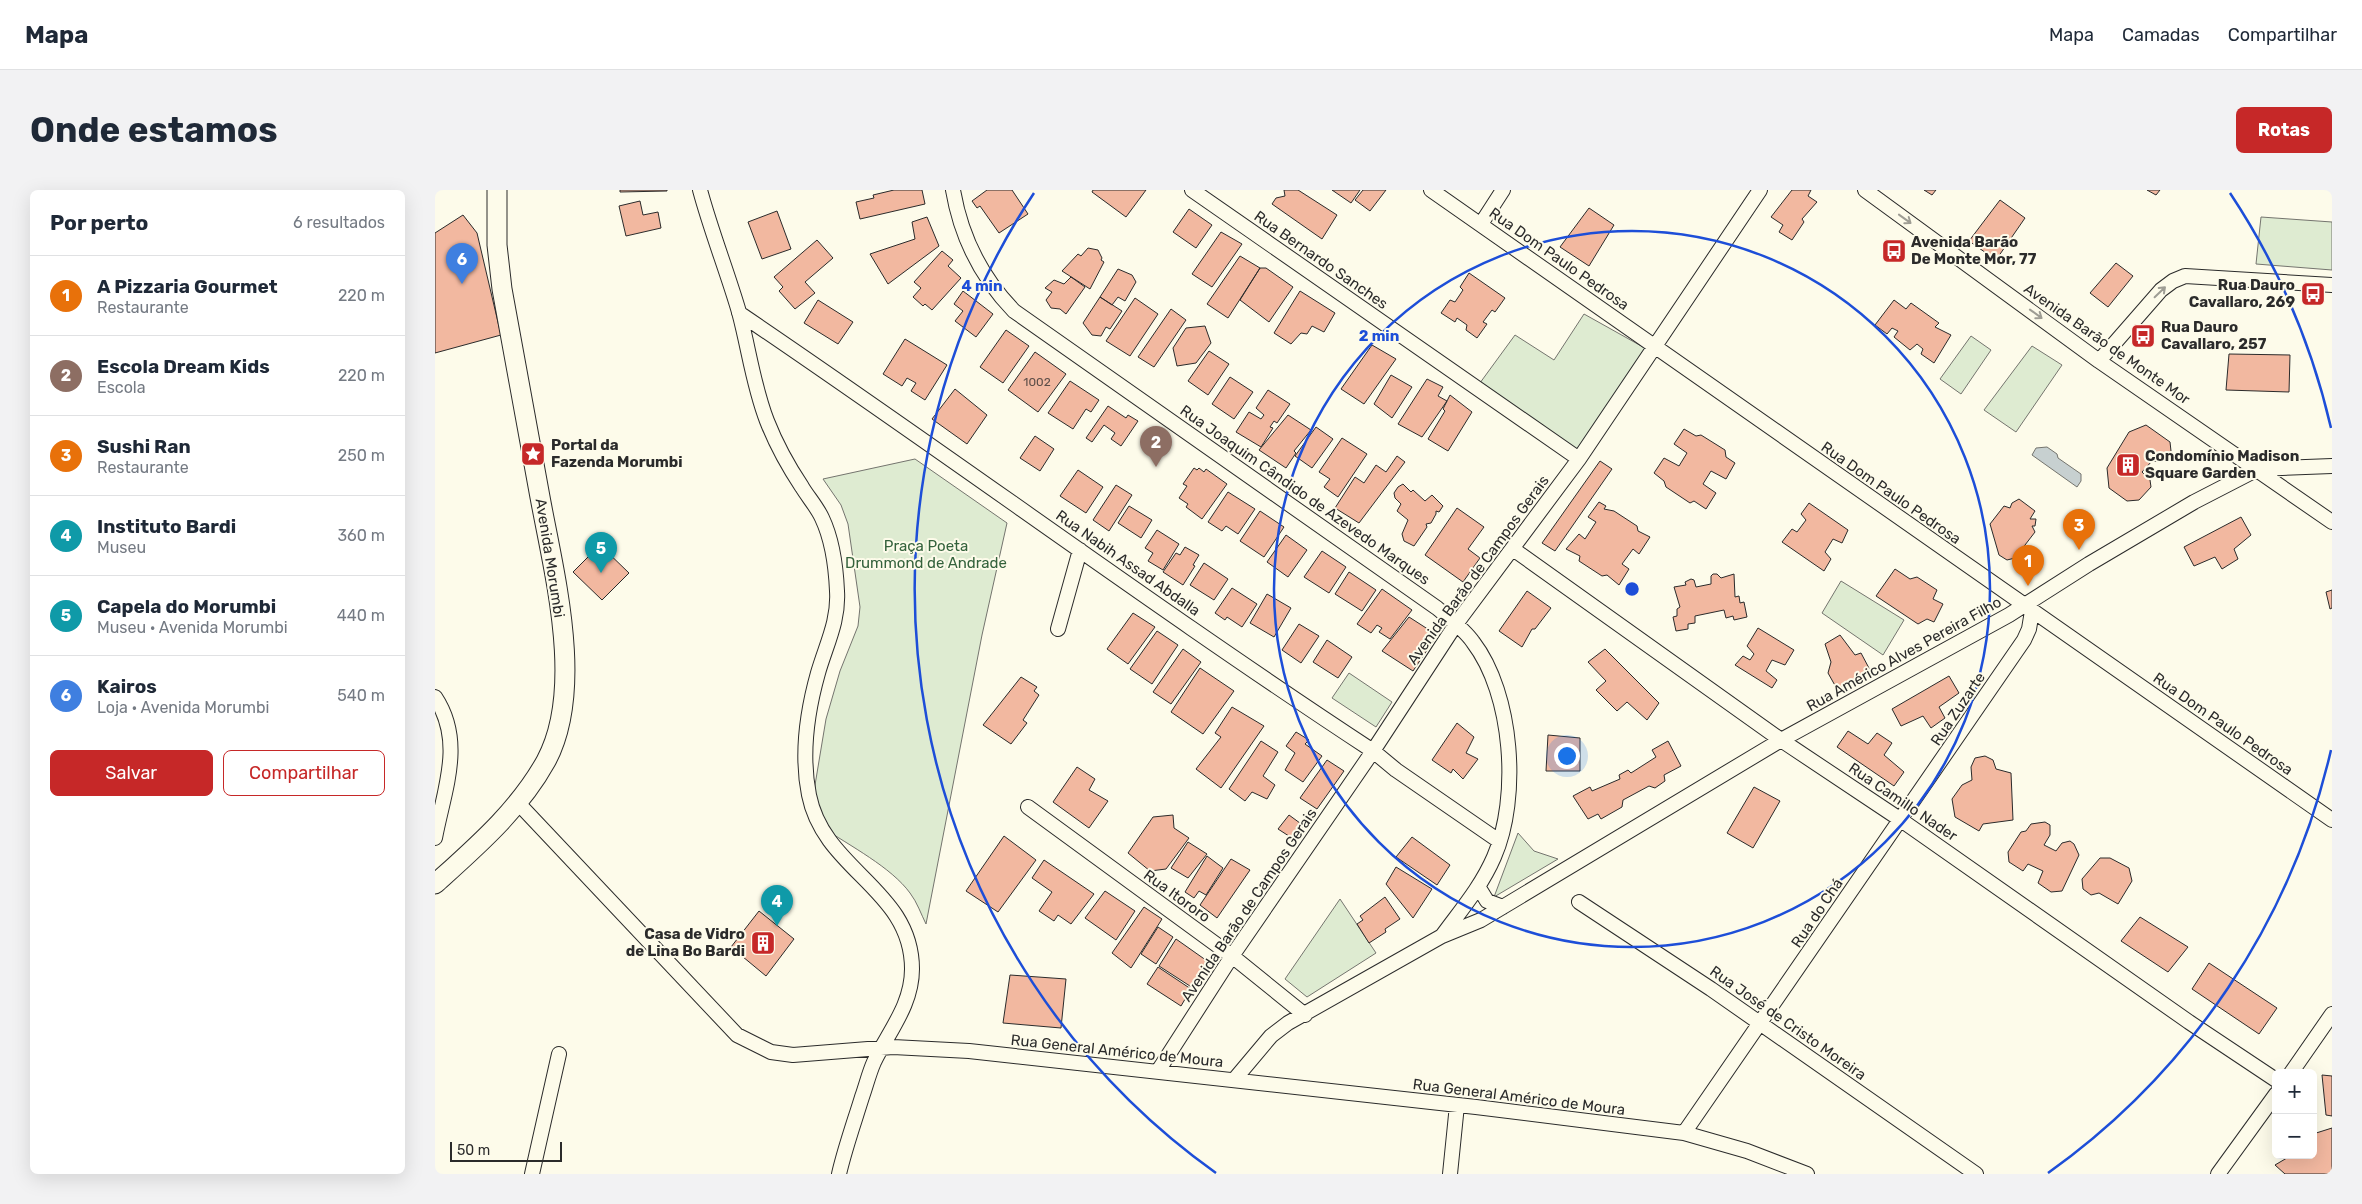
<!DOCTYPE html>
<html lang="pt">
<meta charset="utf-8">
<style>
:root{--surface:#fff;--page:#f2f2f3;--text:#1f2937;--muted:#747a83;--line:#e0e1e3;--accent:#c62828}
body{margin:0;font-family:Rubik,sans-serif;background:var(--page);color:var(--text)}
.controls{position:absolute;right:15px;bottom:15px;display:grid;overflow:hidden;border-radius:8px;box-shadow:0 5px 20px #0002}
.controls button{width:45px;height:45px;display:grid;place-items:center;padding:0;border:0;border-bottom:1px solid var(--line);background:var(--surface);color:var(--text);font:25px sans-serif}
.scale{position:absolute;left:15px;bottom:12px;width:112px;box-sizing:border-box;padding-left:5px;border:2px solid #2b2b2b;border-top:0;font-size:14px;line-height:18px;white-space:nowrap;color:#2b2b2b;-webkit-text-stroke:4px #fdfbea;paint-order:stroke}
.you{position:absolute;left:1131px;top:565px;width:18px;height:18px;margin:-12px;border:4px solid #fff;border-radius:50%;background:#1a73e8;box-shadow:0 0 0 8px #1a73e833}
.badge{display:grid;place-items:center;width:32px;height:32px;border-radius:50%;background:var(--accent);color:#fff;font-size:16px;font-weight:700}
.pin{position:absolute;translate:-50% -41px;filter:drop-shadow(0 1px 2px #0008)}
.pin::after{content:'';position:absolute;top:26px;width:18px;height:15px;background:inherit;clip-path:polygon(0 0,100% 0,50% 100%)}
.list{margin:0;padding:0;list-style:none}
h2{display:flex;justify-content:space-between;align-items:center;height:65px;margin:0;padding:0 20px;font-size:21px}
h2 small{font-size:16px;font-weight:400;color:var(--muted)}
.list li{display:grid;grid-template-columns:32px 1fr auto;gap:15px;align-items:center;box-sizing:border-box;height:80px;padding:0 20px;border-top:1px solid var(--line)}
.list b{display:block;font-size:19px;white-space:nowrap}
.list p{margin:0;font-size:16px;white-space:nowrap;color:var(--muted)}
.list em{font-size:16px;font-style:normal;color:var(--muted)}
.actions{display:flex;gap:10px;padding:15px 20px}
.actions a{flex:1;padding:11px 0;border:1px solid var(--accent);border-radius:8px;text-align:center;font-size:18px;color:var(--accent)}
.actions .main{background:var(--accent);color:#fff}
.map{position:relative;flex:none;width:1897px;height:984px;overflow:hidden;border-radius:8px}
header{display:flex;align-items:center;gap:30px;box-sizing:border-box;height:70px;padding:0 25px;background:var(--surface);border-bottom:1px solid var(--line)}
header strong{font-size:24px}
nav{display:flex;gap:28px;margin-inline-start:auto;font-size:18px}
.intro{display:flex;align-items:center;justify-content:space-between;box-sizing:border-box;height:120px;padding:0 30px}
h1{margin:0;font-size:35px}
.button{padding:12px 22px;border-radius:8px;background:var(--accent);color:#fff;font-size:18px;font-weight:700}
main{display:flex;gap:30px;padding:0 30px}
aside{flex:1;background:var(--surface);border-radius:8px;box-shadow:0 5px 20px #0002}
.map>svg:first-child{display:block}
</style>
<header>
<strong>Mapa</strong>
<nav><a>Mapa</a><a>Camadas</a><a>Compartilhar</a></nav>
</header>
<div class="intro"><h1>Onde estamos</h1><a class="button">Rotas</a></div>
<main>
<aside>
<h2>Por perto<small>6 resultados</small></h2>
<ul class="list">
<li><span class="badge" style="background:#e8710a">1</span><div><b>A Pizzaria Gourmet</b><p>Restaurante</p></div><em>220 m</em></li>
<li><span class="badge" style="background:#8d6e63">2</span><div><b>Escola Dream Kids</b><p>Escola</p></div><em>220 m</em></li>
<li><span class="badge" style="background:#e8710a">3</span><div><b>Sushi Ran</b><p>Restaurante</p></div><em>250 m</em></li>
<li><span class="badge" style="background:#0f9aa8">4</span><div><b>Instituto Bardi</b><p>Museu</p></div><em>360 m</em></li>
<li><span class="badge" style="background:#0f9aa8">5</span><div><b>Capela do Morumbi</b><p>Museu · Avenida Morumbi</p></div><em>440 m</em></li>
<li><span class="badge" style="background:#3f7fe0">6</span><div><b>Kairos</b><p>Loja · Avenida Morumbi</p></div><em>540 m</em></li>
</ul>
<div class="actions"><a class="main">Salvar</a><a>Compartilhar</a></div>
</aside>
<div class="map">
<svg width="1897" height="984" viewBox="0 0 1897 984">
<rect width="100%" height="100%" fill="#fdfbea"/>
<path fill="#deebd1" stroke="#74746e" d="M1826,27L1897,32V80L1821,74Z
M1149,124L1217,162L1144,269L1042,197L1080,145L1119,170Z
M1536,146L1556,160L1526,204L1505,189Z
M1597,156L1627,175L1581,242L1549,220Z
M480,269L572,333L547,445L491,734C486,724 482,712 475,703C456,677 415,656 387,637L379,628L380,595L391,529L405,481L423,436L425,417L413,334L406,315L388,289Z
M1406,391L1469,430L1448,465L1387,423Z
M914,483L957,512L941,537L897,508Z
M1083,643L1099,661L1123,669L1059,707Z
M905,709L941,763L872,807L850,789Z"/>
<path fill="#c7d0d0" stroke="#74746e" d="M1612,257L1622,264L1623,268L1646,284V291L1642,297L1597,265L1601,258Z"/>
<path fill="#f2b8a0" stroke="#2b2b2b" d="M185,0H232V1L185,2Z
M459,0H487L490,14L425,29L421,12L439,8L438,5Z
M552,0H577L593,24L564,43L545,16L542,18L537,11Z
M658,0H711L691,27L657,2Z
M849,0H863L902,25L887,49L837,14L841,8L850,6Z
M897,0H925L916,13Z
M928,0H951L935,21L920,10Z
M1357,0H1376L1373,6L1382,12L1367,29L1369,32L1357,50L1344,42L1348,35L1336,27Z
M1489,0H1501L1497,5Z
M1712,0H1725L1721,5Z
M1565,10L1590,28L1561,70L1534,51Z
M205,11L208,25L223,22L226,38L191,46L184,16Z
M1154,18L1179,35L1154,76L1125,57Z
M754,19L777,35L761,58L738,42Z
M342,21L356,59L327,69L313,32Z
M28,25L42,43L66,145L0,163V43Z
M492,27L504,56L453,94L435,64L480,49L477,32Z
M786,42L807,54L777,97L757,84Z
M382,50L398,68L370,92L380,103L360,119L344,101L348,97L339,87Z
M653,58L663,60L667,68L666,70L669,72L655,99L627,81L643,64L646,66Z
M507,61L518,70L513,76L526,88L497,120L490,114L488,116L478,107L486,98L479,92Z
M805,66L825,78L793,128L772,114Z
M1681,73L1698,86L1673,117L1655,103Z
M825,78H831L858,97L834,132L805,110Z
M683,79L697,85L701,92L690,111L683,107L677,115L665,107Z
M1034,83L1070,108L1060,122L1057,120L1048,132L1052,134L1042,148L1031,140L1032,135L1022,128L1020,132L1006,123L1015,110L1020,112L1028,100L1025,97Z
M636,87L650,97L631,124L625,119L616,118L611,110L617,102L610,98L619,90L629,94Z
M528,101L558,124L541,147L520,131L528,121L519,114Z
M865,101L900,123L889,142L877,136L872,144L866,143L856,154L839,143Z
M665,107L687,121L675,139L671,137L666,146L657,145L648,133Z
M700,108L723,124L695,166L671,151Z
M383,110L418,132L403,154L369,133Z
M1459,110L1471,119L1476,113L1504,133L1500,137L1516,145L1499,173L1486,164L1488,159L1482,154L1475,160L1459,147L1463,141L1457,138L1452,144L1440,135Z
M736,119L751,130L719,177L703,167Z
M770,136L776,153L761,173L742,176L738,158L751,138Z
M571,140L594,156L568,193L545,177Z
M470,149L512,175L490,210L476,201L481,193L472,188L467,196L448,184Z
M937,155L961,169L929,214L906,199Z
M774,161L794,174L773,205L753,191Z
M600,162L631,184L603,222L573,200Z
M1794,164L1855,165L1854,202L1791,200Z
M956,185L977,197L957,228L939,214Z
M795,187L818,202L799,229L777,214Z
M992,189L1008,197L1003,206L1012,211L987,247L963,234Z
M635,191L664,210L656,222L651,219L638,239L613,223Z
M520,199L552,225L532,254L497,229Z
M833,200L855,214L842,233L839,231L835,237L838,238L826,257L801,242L814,222L826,229L829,225L821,218Z
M1015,205L1037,222L1013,261L993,249L1010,221L1008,219Z
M673,216L691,228L693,225L703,231L686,256L676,249L680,243L669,235L657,252L651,248Z
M853,225L876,240L859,261L861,263L851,278L824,260Z
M1711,235L1735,252L1736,261L1727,272L1717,271L1707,282L1715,290L1716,297L1704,310L1692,311L1674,298L1672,278L1694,242Z
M881,237L898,249L877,278L860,266Z
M1249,239L1261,246L1266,245L1290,260L1291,267L1300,273L1291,289L1276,281L1268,294L1281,303L1271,319L1259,311L1255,313L1231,297L1229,291L1219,283L1229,268L1244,276L1252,263L1239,254Z
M600,246L619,259L605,281L585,268Z
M907,248L932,264L903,307L889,297L895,289L884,282Z
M962,266L970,272L924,333L900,318L920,287L929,293L941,275L951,282Z
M1165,271L1177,279L1120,361L1107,353Z
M759,278L762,280L764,278L769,282L771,279L792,294L767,329L751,317L753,314L744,308L752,296L748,294Z
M643,280L668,297L651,323L625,306Z
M968,294L976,302L978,300L990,311L997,305L1008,316L1004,322L1001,321V324L996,333L991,334L992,337L979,356L969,351L967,344L973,330L962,321L966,314L960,308L959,303L963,297Z
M681,295L697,305L674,341L658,330Z
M793,302L820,319L803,344L791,336L787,341L773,332Z
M1584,309L1600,321L1595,329H1601L1600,336H1597L1600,342L1580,368L1572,370L1564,365L1555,334L1569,316L1575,318L1577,313Z
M1164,312L1171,316L1169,319L1179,321L1202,336L1203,341L1215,347L1204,364L1198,359L1187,374L1194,379L1184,395L1172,385L1167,386L1144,371L1145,366L1131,359L1144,344L1150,349L1161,332L1153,327Z
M1374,313L1413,340L1407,353L1398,349L1390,362L1396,369L1389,381L1347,352L1357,339L1362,342L1371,330L1366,324Z
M694,316L717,330L706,348L683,333Z
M1022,318L1049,337L1033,359L1045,368L1028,392L990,365Z
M825,321L849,337L829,367L805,351Z
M1806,327L1816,345L1799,359L1803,369L1787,379L1780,367L1759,376L1749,357Z
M722,340L744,354L728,380L713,371L718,363L710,358Z
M851,345L872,360L853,387L832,372Z
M165,355L194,383L167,410L138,382Z
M750,357L764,365L758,375L760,376L748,395L728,382L741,363L745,365Z
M887,361L911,377L894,403L869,387Z
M769,373L793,389L779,410L755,395Z
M1460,379L1475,389L1482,387L1502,400L1498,409L1508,414L1499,432L1492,429L1483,434L1441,406Z
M914,382L941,400L927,421L900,404Z
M1278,384H1282L1286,388L1299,384L1300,407L1304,406L1305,413L1309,412L1312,427L1299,430L1298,426L1291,428L1289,420L1260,426V433L1253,434V439L1241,441L1238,427L1242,426V419L1245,417L1239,397L1251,395L1250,392L1256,389L1259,390L1261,397L1276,394V386Z
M797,398L822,414L807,437L792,427L790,430L780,423Z
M947,399L977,420L955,449L944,442L947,438L942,435L936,443L922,434Z
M1897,400V418L1895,419L1891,402Z
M1092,401L1116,418L1100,439H1097L1087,457L1064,441Z
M832,404L856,418L839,447L815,433Z
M698,423L720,437L693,474L672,459Z
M974,427L1002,445L978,481L947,461Z
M864,434L884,446L866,473L847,460Z
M1323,438L1359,460L1350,475L1337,470L1331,481L1342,490L1337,498L1300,475L1308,466L1315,470L1319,464L1312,456Z
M722,441L743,455L717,494L695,479Z
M1405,445L1420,465L1426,463L1435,480L1402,499L1393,483L1396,472L1390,454Z
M892,450L917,467L903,488L878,472Z
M748,459L766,472L736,514L718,502Z
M1170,459L1224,513L1212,530L1192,512L1182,521L1161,500L1171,491L1153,472Z
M765,478L799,501L768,544L736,522Z
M1514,486L1524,503L1504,517L1510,528L1496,538L1488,526L1466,536L1457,519Z
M586,487L602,497L599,501L604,505L588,530L592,533L576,554L548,535Z
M797,517L829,536L786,598L761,579L786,547L780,543Z
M1022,533L1039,547L1031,563L1043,569L1028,589L1018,579L1016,583L997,570Z
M1413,541L1433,554L1442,543L1457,553L1449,565L1469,582L1459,596L1402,557Z
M861,542L874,550L870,554L887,566L868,592L850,580L860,563L851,556Z
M1113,545L1145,548V581H1111Z
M826,551L843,562L828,586L840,595L832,609L817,602L810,611L794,599Z
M1233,551L1246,576L1229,585L1230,591L1220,598L1214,596L1188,610L1187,617L1166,629L1163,624L1153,629L1138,606L1155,597L1157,601L1185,589L1184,585L1193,580L1196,583L1221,567L1217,560Z
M1550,566L1558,570L1561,579L1576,583L1578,630L1548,634L1544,641L1520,627L1517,609L1527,595L1537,590L1536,577L1540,568Z
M892,570L909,581L882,619L865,608Z
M642,577L660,589L654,600L673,611L654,638L618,612Z
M1319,597L1345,611L1318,658L1292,643Z
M738,625L739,638L754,648L731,679L715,681L693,663L718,627Z
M854,625L869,636L860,650L843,639Z
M1610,632L1615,635V645L1609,655L1621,661L1627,653L1635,651L1639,654L1644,665L1627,701L1616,702L1603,693L1608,681L1593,674L1588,681L1574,672L1573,662L1586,642L1591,641L1596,634Z
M569,646L601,670L563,722L531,701Z
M977,647L1015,675L1002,695L961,667Z
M753,652L772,664L753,688L736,678Z
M772,666L788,678L771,705L764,701L759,708L750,702Z
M1665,668H1675L1694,678L1697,691L1683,714L1664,703L1656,705L1648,699L1647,689Z
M796,669L815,680L782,728L765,715Z
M609,670L659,704L636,734L623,725L619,731L604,721L617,702L597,688Z
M961,677L997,699L978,728L951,694Z
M670,701L700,721L681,750L650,728Z
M950,707L965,729L950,739L951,742L934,753L922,734L928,730L925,726Z
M709,717L727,729L696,778L677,763Z
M324,721L359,749L331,786L296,757Z
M1705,727L1753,757L1733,782L1686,751Z
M723,737L738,747L721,774L706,764Z
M741,749L775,773L758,798L724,776Z
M1774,773L1842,818L1824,844L1757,799Z
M723,777L756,799L746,816L712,794Z
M575,785L631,789L626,838L568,833Z
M1887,885L1897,886V926L1891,925Z
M1897,938V984H1850L1840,975L1857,965H1878V944Z"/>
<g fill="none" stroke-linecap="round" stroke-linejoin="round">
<defs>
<path id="minor" d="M265,0C276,41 292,81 304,122C314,159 318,195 332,231C341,254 353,276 367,297C373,307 382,317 387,328C397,349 401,378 402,401C404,431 391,455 383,483C372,522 366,565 374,605C389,681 477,699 477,779C477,815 454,841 439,872C434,883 431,896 427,907C419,933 410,958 404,984
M518,0C526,47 546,87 579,121L1002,418C1015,429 1029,439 1038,452C1078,504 1085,608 1059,667C1046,697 1026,720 1007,746
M757,0L1144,269
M996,0L1897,630
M1430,0L1664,171L1897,332
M1046,34L1068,0
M304,123C517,267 723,420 938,561L961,580L1064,651
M1664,171L1726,100L1738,91L1750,86L1897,95
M1078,359L1346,550L1466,630L1754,832L1841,890
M623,439L645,360
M0,507C30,552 9,600 0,648
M83,613L302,845L336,862L358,865L458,857L534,861L1041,917L1249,943L1312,961L1372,984
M593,617L797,766L870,825
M1044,698L1052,711L1068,717
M1144,712L1276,799L1541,984
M723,881L797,766L938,561L1021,434L1144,269L1325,0
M1856,883L1897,824
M799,890L836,846L853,833L1007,746L1046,730L1346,550L1574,425L1654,374L1759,312L1823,279L1897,276
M1249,943L1589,450L1594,439L1597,421
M97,984L124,864
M1015,984L1022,915
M1783,984L1841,904"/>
<path id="secondary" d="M0,694C41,657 84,620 111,571C150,499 119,384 105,307C93,238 80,169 67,99L62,55V0"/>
</defs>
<use href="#minor" stroke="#2b2b2b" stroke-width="16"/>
<use href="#secondary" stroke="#2b2b2b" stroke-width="21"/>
<use href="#minor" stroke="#fdfbea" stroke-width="14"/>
<use href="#secondary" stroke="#fdfbea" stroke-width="19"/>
</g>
<defs><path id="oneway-shaft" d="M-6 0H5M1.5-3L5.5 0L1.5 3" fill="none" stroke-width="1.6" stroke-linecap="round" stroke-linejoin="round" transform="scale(1.25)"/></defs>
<g stroke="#9e9d94">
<use href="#oneway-shaft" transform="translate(1470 29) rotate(36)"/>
<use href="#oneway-shaft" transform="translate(1725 102) rotate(-44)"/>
<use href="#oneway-shaft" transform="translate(1601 124) rotate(36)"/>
</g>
<g fill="none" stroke="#1d4ed8" stroke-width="2.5">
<circle cx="1197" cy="399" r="358"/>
<path d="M1896 560A717 717 0 0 1 1613 983M781 983A717 717 0 0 1 599 3M1795 3A717 717 0 0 1 1896 238"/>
</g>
<defs>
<symbol id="bus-square" viewBox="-11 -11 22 22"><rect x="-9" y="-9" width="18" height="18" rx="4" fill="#c62828" stroke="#fdfbea"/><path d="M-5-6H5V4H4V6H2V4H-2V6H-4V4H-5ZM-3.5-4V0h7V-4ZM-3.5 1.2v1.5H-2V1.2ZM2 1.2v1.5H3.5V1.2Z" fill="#fff"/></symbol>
<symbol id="sight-square" viewBox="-11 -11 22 22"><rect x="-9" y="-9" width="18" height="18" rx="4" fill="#c62828" stroke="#fdfbea"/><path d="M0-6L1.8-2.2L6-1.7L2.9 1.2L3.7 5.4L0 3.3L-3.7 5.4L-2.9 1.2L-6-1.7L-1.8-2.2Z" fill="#fff"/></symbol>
<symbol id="building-square" viewBox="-11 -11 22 22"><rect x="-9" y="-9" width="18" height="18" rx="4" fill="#c62828" stroke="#fdfbea"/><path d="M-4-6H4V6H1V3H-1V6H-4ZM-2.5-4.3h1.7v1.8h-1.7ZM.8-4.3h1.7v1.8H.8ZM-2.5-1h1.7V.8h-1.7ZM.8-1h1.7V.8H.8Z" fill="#fff"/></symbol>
</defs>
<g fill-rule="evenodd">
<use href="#bus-square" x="1445" y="47" width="28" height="28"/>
<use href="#bus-square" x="1864" y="90" width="28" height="28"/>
<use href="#bus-square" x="1694" y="132" width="28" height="28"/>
<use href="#sight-square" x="84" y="250" width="28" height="28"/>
<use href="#building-square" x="1679" y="261" width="28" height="28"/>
<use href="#building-square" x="314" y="739" width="28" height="28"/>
</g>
<g text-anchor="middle" stroke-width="4" stroke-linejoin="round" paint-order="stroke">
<g font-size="12" fill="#5d4e48">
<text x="602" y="196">1002</text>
</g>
<g font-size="15" font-weight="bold" fill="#2b2b2b" stroke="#fdfbea" text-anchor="start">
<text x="1476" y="57">Avenida Barão<tspan x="1476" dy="17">De Monte Mor, 77</tspan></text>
<text x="1860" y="100" text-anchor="end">Rua Dauro<tspan x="1860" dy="17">Cavallaro, 269</tspan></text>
<text x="1726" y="142">Rua Dauro<tspan x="1726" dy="17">Cavallaro, 257</tspan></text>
<text x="116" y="260">Portal da<tspan x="116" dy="17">Fazenda Morumbi</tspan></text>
<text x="1710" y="271">Condomínio Madison<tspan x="1710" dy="17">Square Garden</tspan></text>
<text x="310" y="749" text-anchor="end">Casa de Vidro<tspan x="310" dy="17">de Lina Bo Bardi</tspan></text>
</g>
<g font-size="15" fill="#2b2b2b" stroke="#fdfbea">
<text transform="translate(1124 69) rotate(35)" y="5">Rua Dom Paulo Pedrosa</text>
<text transform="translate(886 70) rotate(35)" y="5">Rua Bernardo Sanches</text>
<text transform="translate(1672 154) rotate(35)" y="5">Avenida Barão de Monte Mor</text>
<text transform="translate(1456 303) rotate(35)" y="5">Rua Dom Paulo Pedrosa</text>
<text transform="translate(870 305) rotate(35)" y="5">Rua Joaquim Cândido de Azevedo Marques</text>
<text transform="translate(115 368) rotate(81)" y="5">Avenida Morumbi</text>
<text transform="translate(693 373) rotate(35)" y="5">Rua Nabih Assad Abdalla</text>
<text transform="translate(1043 380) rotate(-54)" y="5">Avenida Barão de Campos Gerais</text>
<text transform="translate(1469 464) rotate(-29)" y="5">Rua Américo Alves Pereira Filho</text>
<text transform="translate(1523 519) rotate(-56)" y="5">Rua Zuzarte</text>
<text transform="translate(1788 534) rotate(35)" y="5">Rua Dom Paulo Pedrosa</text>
<text transform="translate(1468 612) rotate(34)" y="5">Rua Camillo Nader</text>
<text transform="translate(742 706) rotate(36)" y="5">Rua Itororo</text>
<text transform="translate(814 715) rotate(-56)" y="5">Avenida Barão de Campos Gerais</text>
<text transform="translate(1382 723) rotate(-56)" y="5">Rua do Chá</text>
<text transform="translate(1353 833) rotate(35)" y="5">Rua José de Cristo Moreira</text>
<text transform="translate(682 861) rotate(6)" y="5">Rua General Américo de Moura</text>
<text transform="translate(1084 907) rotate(7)" y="5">Rua General Américo de Moura</text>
</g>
<g font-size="15" fill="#34623c" stroke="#fdfbea">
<text x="491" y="361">Praça Poeta<tspan x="491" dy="17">Drummond de Andrade</tspan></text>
</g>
</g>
<circle cx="1197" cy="399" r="8" fill="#1d4ed8" stroke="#fdfbea" stroke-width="2.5"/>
<g font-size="15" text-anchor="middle" font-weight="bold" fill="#1d4ed8" stroke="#fdfbea" stroke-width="4" stroke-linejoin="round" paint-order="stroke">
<text x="547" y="101">4 min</text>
<text x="944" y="151">2 min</text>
</g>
</svg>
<div class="controls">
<button>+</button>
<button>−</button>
</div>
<div class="scale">50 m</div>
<div class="you"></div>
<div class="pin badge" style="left:1593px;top:396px;background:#e8710a">1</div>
<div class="pin badge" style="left:721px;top:277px;background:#8d6e63">2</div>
<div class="pin badge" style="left:1644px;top:360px;background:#e8710a">3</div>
<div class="pin badge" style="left:342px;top:736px;background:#0f9aa8">4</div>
<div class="pin badge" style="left:166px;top:383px;background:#0f9aa8">5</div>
<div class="pin badge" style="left:27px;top:94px;background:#3f7fe0">6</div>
</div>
</main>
